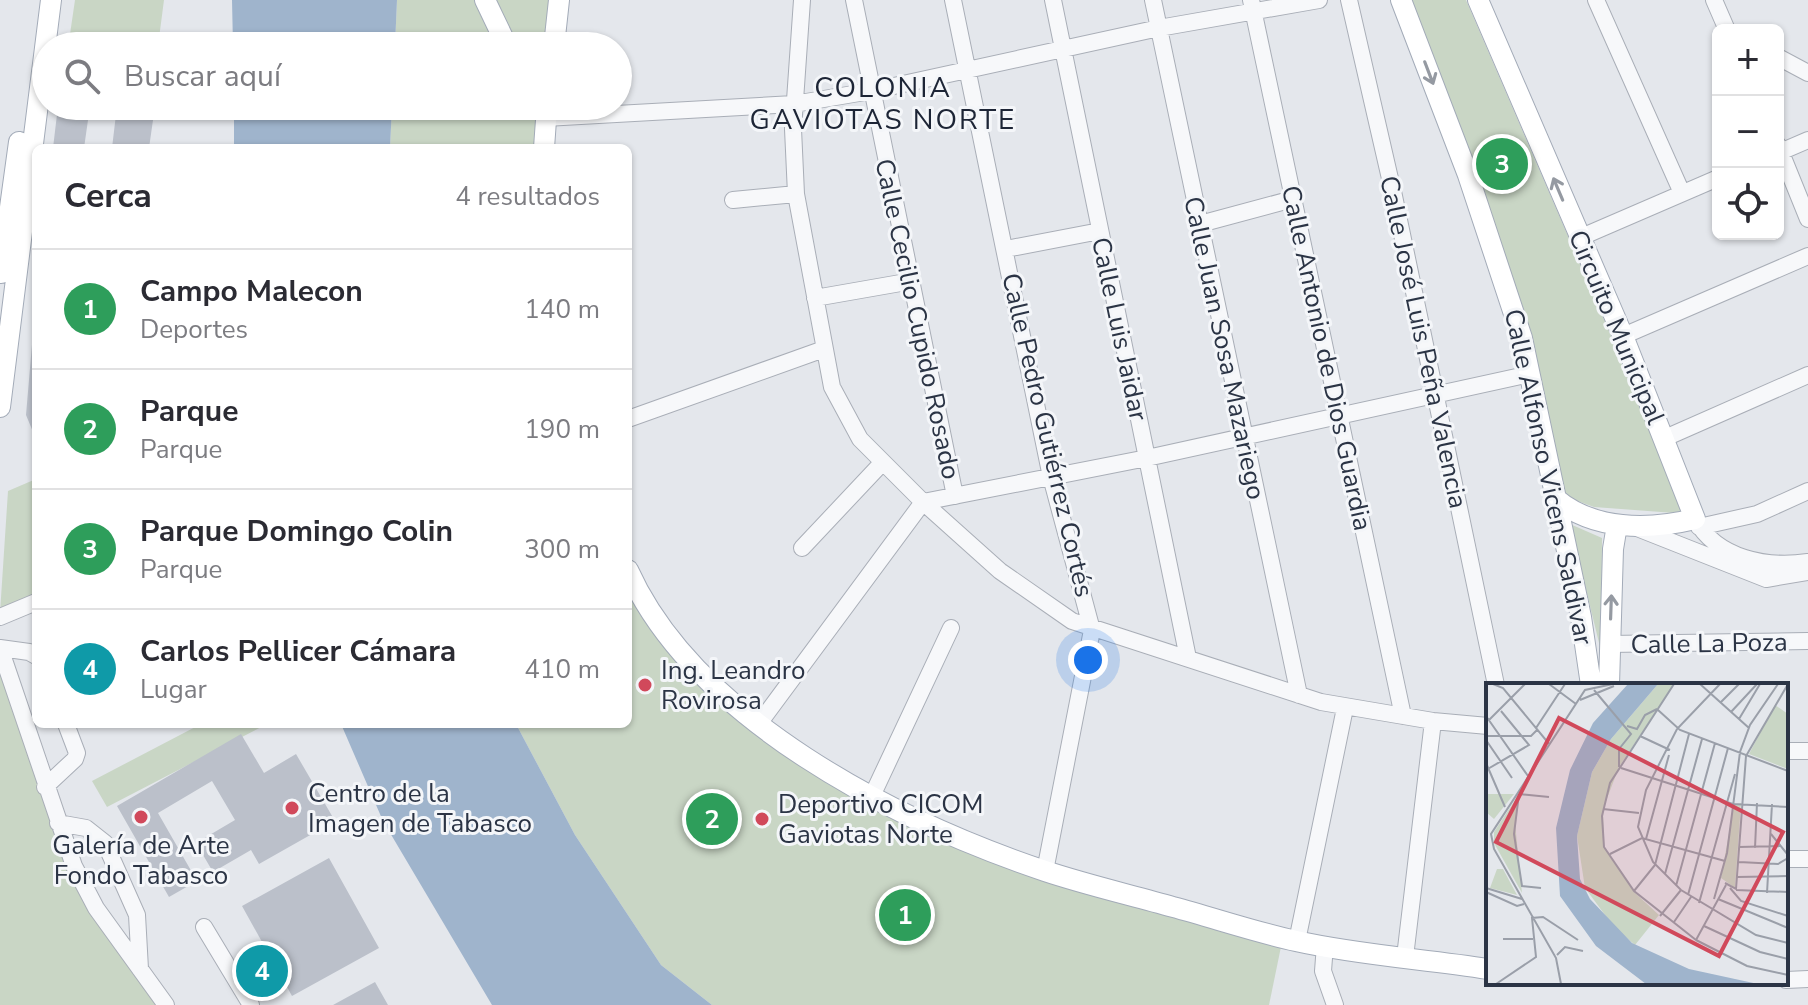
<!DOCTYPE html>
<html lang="es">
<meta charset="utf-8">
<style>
:root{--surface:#fff;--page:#f7f7f7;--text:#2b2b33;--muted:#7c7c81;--line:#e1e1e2;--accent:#d93025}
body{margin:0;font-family:"Nunito Sans",sans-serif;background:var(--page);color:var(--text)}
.controls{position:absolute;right:24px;top:24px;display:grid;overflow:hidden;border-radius:12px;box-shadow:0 2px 6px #0004}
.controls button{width:72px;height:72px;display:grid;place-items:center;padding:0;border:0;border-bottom:2px solid var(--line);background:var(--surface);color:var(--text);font:40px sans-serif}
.you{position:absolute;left:1088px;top:660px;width:28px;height:28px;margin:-20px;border:6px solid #fff;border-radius:50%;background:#1a73e8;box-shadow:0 0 0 12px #1a73e833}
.badge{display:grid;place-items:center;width:52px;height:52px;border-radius:50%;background:var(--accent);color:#fff;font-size:26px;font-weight:700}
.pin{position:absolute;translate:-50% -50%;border:4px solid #fff;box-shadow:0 2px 8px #0006}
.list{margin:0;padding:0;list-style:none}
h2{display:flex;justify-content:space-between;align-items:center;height:104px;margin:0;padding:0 32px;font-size:34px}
h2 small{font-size:26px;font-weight:400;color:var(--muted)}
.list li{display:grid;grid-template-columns:52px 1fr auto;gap:24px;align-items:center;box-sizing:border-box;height:120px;padding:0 32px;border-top:2px solid var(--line)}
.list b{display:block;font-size:30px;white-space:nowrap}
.list p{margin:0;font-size:26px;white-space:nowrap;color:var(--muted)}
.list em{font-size:26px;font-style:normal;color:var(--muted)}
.icon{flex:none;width:44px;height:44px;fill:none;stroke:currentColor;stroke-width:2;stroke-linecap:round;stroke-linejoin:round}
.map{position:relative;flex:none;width:1808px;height:1005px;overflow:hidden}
.search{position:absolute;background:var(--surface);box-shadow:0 2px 6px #0004;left:32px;top:32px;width:600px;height:88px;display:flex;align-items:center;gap:20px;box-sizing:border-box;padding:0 28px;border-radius:44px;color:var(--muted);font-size:30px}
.panel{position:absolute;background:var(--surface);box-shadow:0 2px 6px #0004;left:32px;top:144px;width:600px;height:584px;border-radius:12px}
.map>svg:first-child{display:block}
</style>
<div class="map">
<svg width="1808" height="1005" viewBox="0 0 1808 1005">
<rect width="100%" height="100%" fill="#e4e7ec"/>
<path fill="#c9d6c5" d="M75,0H164L158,46L69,41Z
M397,0H559L554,46H395Z
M1409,0H1466L1688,514L1594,507L1561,495Z
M392,106H547L544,148H390Z
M36,479V597L0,613L8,491Z
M1570,524L1602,538L1601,651Z
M628,570L642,601L758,725L947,833L1283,937L1269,1005H712L661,965L575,835L516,724H628Z
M0,648L74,866L166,1005H0Z
M201,724H267L107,807L92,781Z"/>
<path fill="#9fb4cc" d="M232,0H397L395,46H233Z
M234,106H392L390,148H234Z
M341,724H516L575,835L661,965L712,1005H492L383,821Z"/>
<path fill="#bbc0ca" d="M58,106H90L84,148H53Z
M117,106H155L149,148H112Z
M34,321H36V439L26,415Z
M241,734L264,773L296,754L335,821L259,864L251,850L213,872L196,843L235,820L212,781L158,813L197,881L169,897L117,806Z
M329,858L379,948L292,996L242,906Z
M375,982L388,1005H333Z"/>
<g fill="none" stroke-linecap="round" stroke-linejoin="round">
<defs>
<path id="minor" d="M802,0L793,129L796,194L832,387L860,439L923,502L1000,571L1072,621L1321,702L1433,721L1488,726
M854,0L955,496
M953,0L1051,477L1092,630L1045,871
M1053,0L1188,658
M1153,0L1299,695
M1251,0L1403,716
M1349,0L1394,196L1496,685
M1596,0L1682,193
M1714,0L1727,30
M1778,57L1808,73
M545,118L794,104L871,91L1159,28L1319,0
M1778,145L1808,219
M1778,153L1808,140
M733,200L796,194
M1200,224L1293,199
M1579,238L1718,178
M1006,249L1100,231
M815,298L912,281
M1623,336L1808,256
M628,419L824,349
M1665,438L1808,375
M1695,519C1717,559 1767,568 1808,562
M1699,527L1757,514L1808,491
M1637,528L1766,579L1808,572
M802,548L882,463
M0,617L36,602
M1609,644L1808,641
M0,648L74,866L96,908L166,1005
M0,648L29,652L36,656
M758,725L923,502L1147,458L1530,374
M1786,751H1808
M45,787L75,759L77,753L66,724
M872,796L951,628
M58,823L86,828L105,843L137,915L140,969
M1786,859H1808
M204,927L251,1005
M1297,941L1345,708
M1325,945L1323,971L1335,1005
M1405,957L1433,721
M1786,980L1808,979"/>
<path id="major" d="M485,0L507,46
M1401,0L1468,175L1522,338L1581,617L1591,685
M1478,0L1623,336L1695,519C1649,530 1593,531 1555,498
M554,46L559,0
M544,148L547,106
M1,273L19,142
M0,407L51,0
M628,570C695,719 896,821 1045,871C1087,885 1131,895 1173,907C1214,918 1255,932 1296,941C1358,955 1425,959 1488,969
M1609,685L1613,549L1617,525"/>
</defs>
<use href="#minor" stroke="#a9aeb7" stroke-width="18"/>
<use href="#major" stroke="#a3abb8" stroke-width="22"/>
<use href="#minor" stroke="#f7f8fa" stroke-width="16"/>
<use href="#major" stroke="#fff" stroke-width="20"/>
</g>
<defs><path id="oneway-shaft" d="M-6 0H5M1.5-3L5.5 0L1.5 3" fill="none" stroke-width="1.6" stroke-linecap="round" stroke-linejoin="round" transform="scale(2)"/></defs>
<g stroke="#959aa2">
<use href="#oneway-shaft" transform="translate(1429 73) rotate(69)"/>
<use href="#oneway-shaft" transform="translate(1558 189) rotate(-113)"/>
<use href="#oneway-shaft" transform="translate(1611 607) rotate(-88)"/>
</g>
<g fill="#d1495b" stroke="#f4f6f9" stroke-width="3">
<circle cx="645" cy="685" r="8"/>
<circle cx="292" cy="808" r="8"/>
<circle cx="141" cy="817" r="8"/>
<circle cx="762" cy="819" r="8"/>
</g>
<g text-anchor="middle" stroke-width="6" stroke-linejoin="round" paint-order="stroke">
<g font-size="26" fill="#2b3445" stroke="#f4f6f9">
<text transform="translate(918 319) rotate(78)" y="9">Calle Cecilio Cupido Rosado</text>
<text transform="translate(1617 327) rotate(67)" y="9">Circuito Municipal</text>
<text transform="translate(1120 329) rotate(78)" y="9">Calle Luis Jaidar</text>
<text transform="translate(1424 342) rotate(78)" y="9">Calle José Luis Peña Valencia</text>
<text transform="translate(1225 348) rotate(78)" y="9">Calle Juan Sosa Mazariego</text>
<text transform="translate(1327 358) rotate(78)" y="9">Calle Antonio de Dios Guardia</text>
<text transform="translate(1048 435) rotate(77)" y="9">Calle Pedro Gutiérrez Cortés</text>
<text transform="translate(1549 477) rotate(78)" y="9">Calle Alfonso Vicens Saldivar</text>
<text transform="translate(1709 643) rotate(-1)" y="9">Calle La Poza</text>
</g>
<g font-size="26" fill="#2b3445" stroke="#f4f6f9" text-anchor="start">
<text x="661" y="679">Ing. Leandro<tspan x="661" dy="30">Rovirosa</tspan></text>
<text x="308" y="802">Centro de la<tspan x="308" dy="30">Imagen de Tabasco</tspan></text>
<text x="778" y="813">Deportivo CICOM<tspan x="778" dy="30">Gaviotas Norte</tspan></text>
<text x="141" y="854" text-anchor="middle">Galería de Arte<tspan x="141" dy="30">Fondo Tabasco</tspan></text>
</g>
<g font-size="28" letter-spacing="2" fill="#1d2536" stroke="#f4f6f9">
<text x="883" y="97">COLONIA<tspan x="883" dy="32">GAVIOTAS NORTE</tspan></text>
</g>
</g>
<g transform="translate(1486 683)">
<rect width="302" height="302" fill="#e4e7ec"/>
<path d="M172,1H188L133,84L117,126L118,164L148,209L173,232L149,262L128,244L99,205L91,153L106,89L125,56ZM289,22L302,31V86L263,71ZM0,111H28L8,136L0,129ZM33,111L29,140L36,210L8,160V149ZM255,120L249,205L235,195L248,122ZM11,186H17L31,212L4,205Z" fill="#c9d6c5"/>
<path d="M142,1H172L125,56L106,89L91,153L94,196L104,216L146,260L203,286L272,301H160L110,263L74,213L70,145L84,87L107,40Z" fill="#9fb4cc"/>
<path fill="none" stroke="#9a9fa9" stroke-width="2" d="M7,1L17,5L64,62M63,1L90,21M188,1L124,100L116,133L118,164L148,208L210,257L240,202M214,1L263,45M234,1L191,46L160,107L152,144L167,179L195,207L270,252L302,260M108,7L145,51L133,66V84M94,17L128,3M235,19L253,1M172,27L194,47L302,88M245,29L271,1M0,33L42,93M253,36L274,1M3,37L39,1M141,43L151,46L159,32L171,26M50,45L79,1M0,53H45L51,47M154,53L184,67M0,57L26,95M0,80L19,124M135,85L247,121L302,124M0,87L43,62L15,28M33,111L28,151L36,203L55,205M33,111L63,114M117,126L153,130M285,151L302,172M160,156L183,72M253,164L295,163M269,165L271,120M124,171L156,155L239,178M253,179L292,181L302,175M179,191L216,56M251,194L302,193M239,200L250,206L260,73L302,1M190,203L229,60M0,205L36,216M244,205L255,218L302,233M250,207L302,209M148,208L169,182L203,51M0,209L31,223L38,221M281,210L286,121M202,212L242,65M228,216L241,170L254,69L264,42L292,1M232,216L302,245M213,220L249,91M174,233L195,207M188,239L205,214M218,243L274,269L302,276M17,256H47M210,257L261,283L302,292M71,272L79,264L97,268M10,301L50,274L46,235L57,234L92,257M75,301L70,275L8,166L5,151L99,7L127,1"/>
<path fill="#d1495b" fill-opacity="0.15" stroke="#d1495b" stroke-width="4" d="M73,35L297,149L233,273L10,159Z"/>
<rect width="302" height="302" fill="none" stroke="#2b3445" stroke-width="4"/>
</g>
</svg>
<div class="controls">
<button>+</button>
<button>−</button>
<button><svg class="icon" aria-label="locate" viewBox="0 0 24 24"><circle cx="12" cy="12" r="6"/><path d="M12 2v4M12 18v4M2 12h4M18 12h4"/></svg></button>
</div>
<div class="you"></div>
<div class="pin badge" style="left:905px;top:915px;background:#2e9e5b">1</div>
<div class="pin badge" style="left:712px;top:819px;background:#2e9e5b">2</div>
<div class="pin badge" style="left:1502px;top:164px;background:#2e9e5b">3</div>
<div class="pin badge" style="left:262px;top:971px;background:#0f9aa8">4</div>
<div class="search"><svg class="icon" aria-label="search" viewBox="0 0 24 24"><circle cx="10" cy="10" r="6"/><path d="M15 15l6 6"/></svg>Buscar aquí</div>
<section class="panel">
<h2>Cerca<small>4 resultados</small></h2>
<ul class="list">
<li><span class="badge" style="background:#2e9e5b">1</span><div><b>Campo Malecon</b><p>Deportes</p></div><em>140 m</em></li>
<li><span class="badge" style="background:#2e9e5b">2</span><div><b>Parque</b><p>Parque</p></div><em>190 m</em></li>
<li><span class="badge" style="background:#2e9e5b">3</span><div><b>Parque Domingo Colin</b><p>Parque</p></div><em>300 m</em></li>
<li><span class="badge" style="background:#0f9aa8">4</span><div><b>Carlos Pellicer Cámara</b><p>Lugar</p></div><em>410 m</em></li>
</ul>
</section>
</div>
